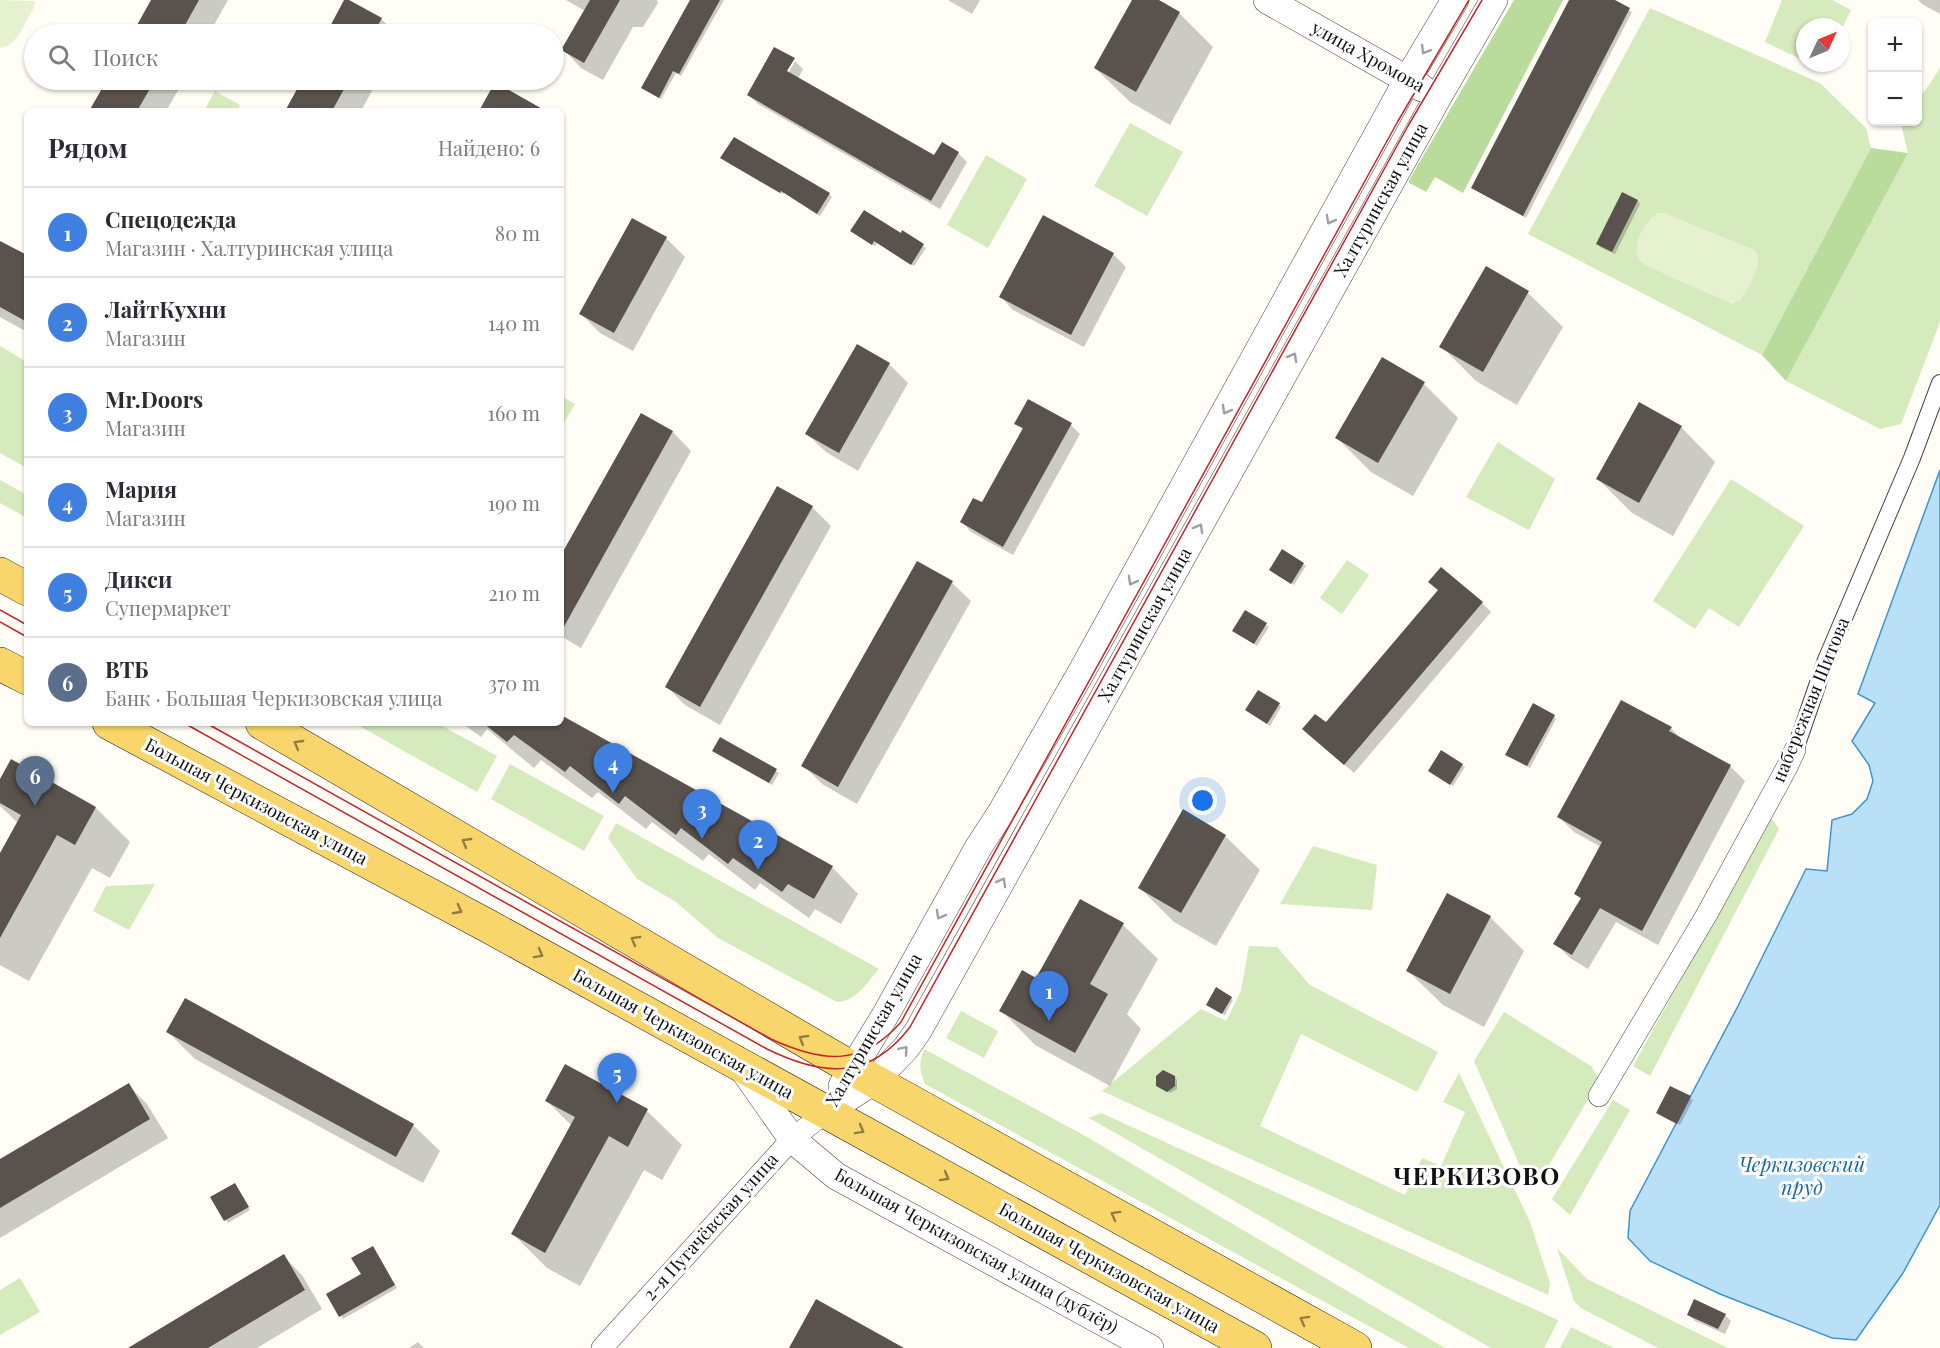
<!DOCTYPE html>
<html lang="ru">
<meta charset="utf-8">
<style>
:root{--surface:#fff;--page:#f7f7f7;--text:#2b2b33;--muted:#7c7c81;--line:#e1e1e2;--accent:#b45309}
body{margin:0;font-family:"Playfair Display",serif;background:var(--page);color:var(--text)}
.controls{position:absolute;right:18px;top:18px;display:grid;overflow:hidden;border-radius:9px;box-shadow:0 2px 4px #0004}
.controls button{width:54px;height:54px;display:grid;place-items:center;padding:0;border:0;border-bottom:2px solid var(--line);background:var(--surface);color:var(--text);font:30px sans-serif}
.compass{position:absolute;left:1796px;top:18px;width:54px;height:54px;border-radius:50%;background:var(--surface);box-shadow:0 2px 4px #0004;rotate:46deg}
.you{position:absolute;left:1203px;top:801px;width:21px;height:21px;margin:-15px;border:4px solid #fff;border-radius:50%;background:#1a73e8;box-shadow:0 0 0 9px #1a73e833}
.badge{display:grid;place-items:center;width:39px;height:39px;border-radius:50%;background:var(--accent);color:#fff;font-size:20px;font-weight:700}
.pin{position:absolute;translate:-50% -50px;filter:drop-shadow(0 2px 3px #0008)}
.pin::after{content:'';position:absolute;top:32px;width:21px;height:18px;background:inherit;clip-path:polygon(0 0,100% 0,50% 100%)}
.list{margin:0;padding:0;list-style:none}
h2{display:flex;justify-content:space-between;align-items:center;height:78px;margin:0;padding:0 24px;font-size:26px}
h2 small{font-size:20px;font-weight:400;color:var(--muted)}
.list li{display:grid;grid-template-columns:39px 1fr auto;gap:18px;align-items:center;box-sizing:border-box;height:90px;padding:0 24px;border-top:2px solid var(--line)}
.list b{display:block;font-size:22px;white-space:nowrap}
.list p{margin:0;font-size:20px;white-space:nowrap;color:var(--muted)}
.list em{font-size:20px;font-style:normal;color:var(--muted)}
.icon{flex:none;width:33px;height:33px;fill:none;stroke:currentColor;stroke-width:2;stroke-linecap:round;stroke-linejoin:round}
.map{position:relative;flex:none;width:1940px;height:1348px;overflow:hidden}
.search{position:absolute;background:var(--surface);box-shadow:0 2px 4px #0004;left:24px;top:24px;width:540px;height:66px;display:flex;align-items:center;gap:15px;box-sizing:border-box;padding:0 21px;border-radius:33px;color:var(--muted);font-size:22px}
.panel{position:absolute;background:var(--surface);box-shadow:0 2px 4px #0004;left:24px;top:108px;width:540px;height:618px;border-radius:9px}
.map>svg:first-child{display:block}
</style>
<div class="map">
<svg width="1940" height="1348" viewBox="0 0 1940 1348">
<rect width="100%" height="100%" fill="#fffdf5"/>
<path fill="#d5ebbd" d="M1782,0H1832L1851,10L1841,30V27H1805V61L1765,42Z
M1650,8L1820,83L1866,128L1871,148L1762,355L1528,234Z
M1940,68V322L1901,424L1880,429L1786,381L1908,153L1901,124L1902,122H1918V99L1929,85Z
M215,91L240,105L237,111H204Z
M1130,123L1183,152L1147,216L1094,186Z
M986,155L1027,179L988,248L947,225Z
M0,346L27,362V468L0,453Z
M561,396L575,404L561,428Z
M1498,442L1555,479L1529,530L1466,497Z
M1731,479L1804,526L1739,627L1709,608L1695,629L1653,601Z
M0,480L27,495V518L0,503Z
M1347,560L1369,575L1342,614L1320,598Z
M354,723H437L497,756L477,792Z
M510,764L604,816L584,851L491,799Z
M1771,817L1779,829L1650,1076L1633,1066Z
M616,823L879,969C867,982 856,1002 837,1002L718,938L676,902L637,879L608,838Z
M1313,846L1377,865L1372,910L1280,904Z
M155,884L129,930L93,911L106,886Z
M1249,946L1277,947L1310,985L1438,1052L1417,1092L1301,1034L1260,1126L1405,1195L1422,1158L1441,1166L1465,1112L1443,1102L1459,1073L1530,1222L1550,1283L1548,1295L1102,1091L1201,1009L1226,1021L1241,991Z
M961,1011L998,1031L984,1058L946,1038Z
M1504,1012L1591,1066L1600,1080L1547,1168L1526,1172L1519,1164L1474,1061Z
M924,1049L1089,1138L1212,1212L1445,1348H1409L925,1084C919,1070 919,1063 924,1049Z
M1613,1100L1630,1110L1570,1215L1552,1199Z
M1101,1113L1558,1320V1321L1544,1348H1491L1089,1118Z
M1557,1248L1587,1279L1728,1348H1658L1581,1308L1574,1301Z
M20,1278L40,1312L0,1335V1290Z
M1571,1327L1614,1348H1560Z"/>
<path fill="#b9dc9c" d="M1514,0H1563L1463,193L1435,177L1426,192L1408,182Z
M1871,148L1908,153L1786,381L1762,355Z"/>
<path fill="#e6f2cf" d="M0,0L35,1L34,7C26,21 17,47 0,48Z
M1658,213H1665L1754,250C1766,263 1748,286 1741,300L1732,304L1647,266C1645,265 1640,261 1639,260C1631,245 1646,219 1658,213Z"/>
<path fill="#b9e0f7" stroke="#3f96cf" stroke-width="1.5" d="M1940,470V1205L1903,1273L1856,1340L1832,1338L1720,1294L1650,1261L1628,1238L1630,1211L1738,1006L1806,869L1827,871L1832,820L1852,814L1867,799L1873,781L1869,765L1852,741L1875,703L1858,694Z"/>
<path fill="#0003" d="M153,0H228L209,34H134Z
M346,0L381,19L397,34H327Z
M566,0H657L658,3L643,27H633L603,80L581,68L563,49L585,11Z
M692,0H724L681,76L676,73L661,99L646,90Z
M948,0H980L972,14Z
M1133,0H1156L1179,13L1213,47L1170,125L1130,102L1095,68Z
M1571,0H1611L1632,12L1526,218L1476,190Z
M1918,0H1940V14L1922,4Z
M775,49L795,60H792L782,77L785,79L795,61L803,69L798,79L935,158L958,153L967,162L940,209L758,104L748,95Z
M109,80H184L166,111H91Z
M304,80H378L361,111H287Z
M734,139L829,194L832,197L820,216L784,193L783,194L725,161Z
M1638,201L1640,204L1615,254L1600,247L1598,244Z
M903,232L926,248L914,266L877,243L875,246L855,233L901,235Z
M666,238L685,257L633,351L600,333L581,314Z
M0,242L27,257V332L0,317Z
M1113,254L1126,267L1084,347L1013,310L1001,297Z
M1487,268L1528,293L1563,327L1517,405L1476,381L1441,346Z
M889,364L908,383L858,471L826,452L807,434Z
M1424,384L1458,418L1413,496L1371,472L1337,438Z
M641,415L673,432L691,451L581,648L561,636V558Z
M1016,423L1071,425L1080,434L1013,555L971,532L962,522L982,504L1023,430Z
M1681,427L1715,462L1673,536L1632,513L1598,479Z
M778,488L812,507L831,526L720,725L685,705L667,687Z
M1303,564L1306,566L1294,585L1274,572Z
M1430,582L1482,603L1491,612L1354,773L1304,729L1326,725L1439,591Z
M952,583L971,601L857,804L822,784L803,765Z
M1246,612L1269,627L1257,646L1237,633Z
M1279,704L1281,707L1270,726L1247,710Z
M1554,716L1556,719L1530,768L1510,757Z
M561,717L832,867L858,894L841,924L815,909L809,918L760,883L755,890L709,854L703,861L652,822L646,829L598,792L592,798L541,760L534,768L487,729L481,737L462,723H561Z
M1671,728L1682,740L1730,766L1745,781L1658,945L1616,922L1588,969L1570,958L1555,943L1582,900L1576,894L1601,847L1574,832L1559,817Z
M714,751L776,771L779,773L772,785Z
M1442,752L1465,767L1453,786L1433,773Z
M12,761L96,808L130,842L110,878L92,868L29,981L0,965V856L18,823L0,806V782Z
M1225,836L1260,870L1216,946L1174,922L1140,888Z
M1081,901L1123,925L1158,959L1127,1014L1141,1029L1110,1086L1035,1045L1001,1010L1037,980Z
M1490,917L1524,951L1484,1027L1443,1005L1408,971Z
M1231,998L1233,1000L1225,1015L1210,1007Z
M168,1032L413,1125L440,1151L423,1183L195,1059Z
M565,1066L647,1111L682,1145L662,1180L644,1170L580,1286L547,1268L513,1234L572,1126L547,1101Z
M1175,1077L1177,1080V1089L1170,1093L1157,1086Z
M128,1085L147,1104L168,1138L0,1238V1161Z
M1671,1088L1693,1100L1680,1125L1661,1115Z
M237,1188L250,1210L228,1223L212,1198Z
M375,1250L397,1288L343,1319L328,1295L363,1275Z
M283,1256L302,1275L322,1309L257,1348H131Z
M1689,1315H1725L1731,1321L1725,1334L1695,1321Z
M418,1342L424,1348H409Z"/>
<path fill="#5a524d" d="M151,0H199L180,34H132Z
M344,0H349L382,18L373,34H326Z
M590,0H620L584,63L561,50Z
M690,0H720L679,74L673,71L659,98L641,88Z
M1132,0H1159L1180,12L1136,92L1094,68Z
M1569,0H1615L1630,8L1523,216L1471,188Z
M774,47L795,58L787,71L934,155L942,142L959,152L931,201L747,95Z
M107,80H155L137,111H89Z
M302,80H349L332,111H285Z
M495,82L546,111H479Z
M734,137L830,193L817,214L781,191L780,193L720,158Z
M1622,192L1638,200L1612,252L1596,244Z
M864,210L901,233L902,230L924,244L911,265L874,241L872,245L850,231Z
M1043,215L1114,253L1071,335L999,297Z
M632,218L667,237L614,333L579,314Z
M0,241L27,255V322L0,307Z
M1486,266L1529,291L1483,372L1439,347Z
M857,344L890,363L839,453L805,434Z
M1382,357L1425,382L1378,463L1335,438Z
M1028,399L1072,423L1003,547L960,522L973,498L982,502L1023,428L1014,424Z
M1639,402L1682,426L1639,503L1596,479Z
M641,413L673,431L561,632V555Z
M777,486L813,506L700,707L665,687Z
M1282,549L1304,563L1291,584L1269,570Z
M917,561L953,581L838,787L801,766Z
M1441,567L1483,602L1344,765L1302,729L1315,714L1326,722L1438,590L1428,582Z
M1245,610L1267,623L1254,644L1232,631Z
M1258,690L1280,703L1267,724L1245,710Z
M1621,700L1672,727L1669,731L1731,765L1642,931L1600,908L1572,955L1553,944L1581,898L1574,894L1602,842L1557,817Z
M1533,703L1555,715L1527,766L1505,755Z
M561,715L833,866L814,899L788,884L782,892L733,858L728,864L681,828L676,835L625,796L619,804L570,766L565,772L514,735L507,742L483,723H561Z
M720,737L777,769L769,783L712,751Z
M1441,750L1463,764L1450,785L1428,771Z
M11,759L96,807L75,845L57,835L0,938V853L21,815L0,803V779Z
M1183,809L1226,835L1181,913L1138,888Z
M1447,893L1491,916L1450,994L1406,971Z
M1080,899L1124,923L1090,984L1108,994L1075,1053L999,1011L1022,970L1036,978Z
M1216,987L1232,997L1222,1014L1206,1005Z
M185,998L414,1124L396,1157L166,1032Z
M565,1064L648,1109L628,1147L609,1136L545,1253L511,1234L575,1117L545,1101Z
M1163,1070L1175,1076V1086L1167,1092L1156,1086V1076Z
M129,1083L150,1119L0,1208V1159Z
M1670,1086L1691,1096L1677,1124L1656,1113Z
M235,1183L249,1207L224,1221L210,1197Z
M373,1246L395,1285L339,1317L326,1294L361,1274L351,1258Z
M284,1254L305,1290L208,1348H128Z
M816,1299L904,1348H789Z
M1694,1299L1726,1314L1718,1329L1687,1315Z"/>
<g fill="none" stroke-linecap="round" stroke-linejoin="round">
<defs>
<path id="pedestrian" d="M1795,750L1826,660L1912,458L1940,383"/>
<path id="minor" d="M1599,1096L1707,914L1786,769L1795,750
M602,1348L792,1139L826,1112"/>
<path id="tertiary" d="M1267,0L1422,88
M740,1065L792,1139L836,1176L1150,1348
M842,1086L886,1014L978,848L1002,811L1082,671L1408,79L1455,0
M826,1112L874,1081L906,1048L918,1031L1438,97L1494,0"/>
<path id="primary" d="M0,574L27,589
M0,664L27,678
M109,723L488,926L1255,1348
M262,723L874,1081L1355,1348"/>
</defs>
<use href="#pedestrian" stroke="#444" stroke-width="18"/>
<use href="#minor" stroke="#444" stroke-width="22"/>
<use href="#tertiary" stroke="#444" stroke-width="28"/>
<use href="#primary" stroke="#222" stroke-width="34"/>
<use href="#pedestrian" stroke="#fff" stroke-width="16"/>
<use href="#minor" stroke="#fff" stroke-width="21"/>
<use href="#tertiary" stroke="#fff" stroke-width="27"/>
<use href="#primary" stroke="#f9d66b" stroke-width="33"/>
<path stroke="#c4262e" stroke-width="1.5" d="M0,610L27,625
M0,622L27,637
M184,723L767,1049C822,1076 869,1081 910,1027L1408,126L1482,0
M206,723L771,1039C821,1062 861,1068 901,1022L1398,121L1469,0"/>
</g>
<defs><path id="oneway-chevron" d="M-2-3.5L2.5 0L-2 3.5" fill="none" stroke-width="1.6" stroke-linecap="round" stroke-linejoin="round" transform="scale(1.5)"/></defs>
<g stroke="#a0a0a0">
<use href="#oneway-chevron" transform="translate(1425 50) rotate(121)"/>
<use href="#oneway-chevron" transform="translate(1330 220) rotate(119)"/>
<use href="#oneway-chevron" transform="translate(1293 357) rotate(-61)"/>
<use href="#oneway-chevron" transform="translate(1226 410) rotate(119)"/>
<use href="#oneway-chevron" transform="translate(1199 528) rotate(-61)"/>
<use href="#oneway-chevron" transform="translate(1132 581) rotate(119)"/>
<use href="#oneway-chevron" transform="translate(1002 882) rotate(-61)"/>
<use href="#oneway-chevron" transform="translate(940 915) rotate(119)"/>
<use href="#oneway-chevron" transform="translate(904 1050) rotate(-49)"/>
</g>
<g stroke="#917d42">
<use href="#oneway-chevron" transform="translate(298 744) rotate(-150)"/>
<use href="#oneway-chevron" transform="translate(466 842) rotate(-150)"/>
<use href="#oneway-chevron" transform="translate(458 910) rotate(28)"/>
<use href="#oneway-chevron" transform="translate(635 940) rotate(-150)"/>
<use href="#oneway-chevron" transform="translate(539 954) rotate(29)"/>
<use href="#oneway-chevron" transform="translate(803 1039) rotate(-149)"/>
<use href="#oneway-chevron" transform="translate(860 1130) rotate(29)"/>
<use href="#oneway-chevron" transform="translate(945 1177) rotate(29)"/>
<use href="#oneway-chevron" transform="translate(1115 1215) rotate(-151)"/>
<use href="#oneway-chevron" transform="translate(1304 1320) rotate(-151)"/>
</g>
<g text-anchor="middle" stroke-width="6" stroke-linejoin="round" paint-order="stroke">
<g font-size="18" fill="#111" stroke="#fff">
<text transform="translate(1368 57) rotate(29)" y="6">улица Хромова</text>
<text transform="translate(1381 200) rotate(-61)" y="6">Халтуринская улица</text>
<text transform="translate(1145 625) rotate(-61)" y="6">Халтуринская улица</text>
<text transform="translate(1811 700) rotate(-68)" y="6">набережная Шитова</text>
<text transform="translate(256 802) rotate(28)" y="6">Большая Черкизовская улица</text>
<text transform="translate(874 1030) rotate(-60)" y="6">Халтуринская улица</text>
<text transform="translate(683 1034) rotate(29)" y="6">Большая Черкизовская улица</text>
<text transform="translate(711 1227) rotate(-48)" y="6">2-я Пугачёвская улица</text>
<text transform="translate(976 1251) rotate(29)" y="6">Большая Черкизовская улица (дублёр)</text>
<text transform="translate(1109 1268) rotate(29)" y="6">Большая Черкизовская улица</text>
</g>
<g font-size="20" font-style="italic" fill="#1768a6" stroke="#fff">
<text x="1802" y="1172">Черкизовский<tspan x="1802" dy="23">пруд</tspan></text>
</g>
<g font-size="24" font-weight="bold" letter-spacing="1.5" fill="#111" stroke="#fff">
<text x="1477" y="1185">ЧЕРКИЗОВО</text>
</g>
</g>
</svg>
<div class="controls">
<button>+</button>
<button>−</button>
</div>
<svg class="compass" viewBox="-18 -18 36 36"><path d="M0-13l5 13h-10z" fill="#e53935"/><path d="M0 13l5-13h-10z" fill="#7c7c81"/></svg>
<div class="you"></div>
<div class="pin badge" style="left:1049px;top:1021px;background:#3f7fe0">1</div>
<div class="pin badge" style="left:758px;top:870px;background:#3f7fe0">2</div>
<div class="pin badge" style="left:702px;top:839px;background:#3f7fe0">3</div>
<div class="pin badge" style="left:613px;top:793px;background:#3f7fe0">4</div>
<div class="pin badge" style="left:617px;top:1103px;background:#3f7fe0">5</div>
<div class="pin badge" style="left:35px;top:806px;background:#5c6f8a">6</div>
<div class="search"><svg class="icon" aria-label="search" viewBox="0 0 24 24"><circle cx="10" cy="10" r="6"/><path d="M15 15l6 6"/></svg>Поиск</div>
<section class="panel">
<h2>Рядом<small>Найдено: 6</small></h2>
<ul class="list">
<li><span class="badge" style="background:#3f7fe0">1</span><div><b>Спецодежда</b><p>Магазин · Халтуринская улица</p></div><em>80 m</em></li>
<li><span class="badge" style="background:#3f7fe0">2</span><div><b>ЛайтКухни</b><p>Магазин</p></div><em>140 m</em></li>
<li><span class="badge" style="background:#3f7fe0">3</span><div><b>Mr.Doors</b><p>Магазин</p></div><em>160 m</em></li>
<li><span class="badge" style="background:#3f7fe0">4</span><div><b>Мария</b><p>Магазин</p></div><em>190 m</em></li>
<li><span class="badge" style="background:#3f7fe0">5</span><div><b>Дикси</b><p>Супермаркет</p></div><em>210 m</em></li>
<li><span class="badge" style="background:#5c6f8a">6</span><div><b>ВТБ</b><p>Банк · Большая Черкизовская улица</p></div><em>370 m</em></li>
</ul>
</section>
</div>
